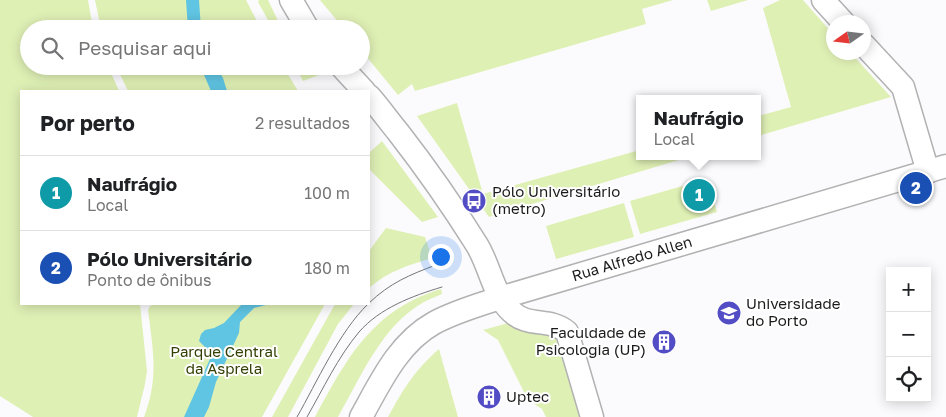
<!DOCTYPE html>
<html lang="pt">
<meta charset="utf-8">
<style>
:root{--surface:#fff;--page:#f6f6f6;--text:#202124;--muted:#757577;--line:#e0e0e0;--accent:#524dc5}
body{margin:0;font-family:"Golos Text",sans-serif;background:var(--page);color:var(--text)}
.controls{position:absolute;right:15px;bottom:15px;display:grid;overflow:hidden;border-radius:0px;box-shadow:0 2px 12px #0003}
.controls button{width:45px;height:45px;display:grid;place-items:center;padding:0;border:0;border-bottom:1px solid var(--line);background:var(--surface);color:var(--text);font:25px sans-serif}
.compass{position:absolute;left:826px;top:15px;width:45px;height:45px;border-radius:50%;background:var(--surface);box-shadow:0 2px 12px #0003;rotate:256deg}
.you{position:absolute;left:440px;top:256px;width:18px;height:18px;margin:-12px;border:4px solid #fff;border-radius:50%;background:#1a73e8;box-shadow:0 0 0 8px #1a73e833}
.badge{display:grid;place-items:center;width:32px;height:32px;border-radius:50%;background:var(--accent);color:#fff;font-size:16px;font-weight:700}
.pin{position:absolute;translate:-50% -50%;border:2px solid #fff;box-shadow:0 1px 5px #0006}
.popup{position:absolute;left:636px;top:95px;width:125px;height:65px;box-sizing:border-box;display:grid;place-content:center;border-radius:0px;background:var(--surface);filter:drop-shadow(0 1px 4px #0005);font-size:16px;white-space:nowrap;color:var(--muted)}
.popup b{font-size:19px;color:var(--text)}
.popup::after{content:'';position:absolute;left:50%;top:100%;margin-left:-10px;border:10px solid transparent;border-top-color:var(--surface)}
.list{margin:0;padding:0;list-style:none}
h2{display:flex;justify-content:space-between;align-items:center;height:65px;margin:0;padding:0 20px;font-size:21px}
h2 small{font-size:16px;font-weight:400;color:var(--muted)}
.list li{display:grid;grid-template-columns:32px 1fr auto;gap:15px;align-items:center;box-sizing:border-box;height:75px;padding:0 20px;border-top:1px solid var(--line)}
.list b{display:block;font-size:19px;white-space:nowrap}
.list p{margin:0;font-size:16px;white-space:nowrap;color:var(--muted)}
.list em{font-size:16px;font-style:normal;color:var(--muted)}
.icon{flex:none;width:28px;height:28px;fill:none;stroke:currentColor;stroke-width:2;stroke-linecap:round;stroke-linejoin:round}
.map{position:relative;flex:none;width:946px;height:417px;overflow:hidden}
.search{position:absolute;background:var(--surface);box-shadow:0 2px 12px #0003;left:20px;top:20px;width:350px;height:55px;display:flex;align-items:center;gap:12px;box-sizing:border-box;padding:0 18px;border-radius:28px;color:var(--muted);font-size:19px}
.panel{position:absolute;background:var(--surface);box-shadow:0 2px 12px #0003;left:20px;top:90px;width:350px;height:215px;border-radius:0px}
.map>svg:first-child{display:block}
</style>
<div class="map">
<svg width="946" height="417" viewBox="0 0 946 417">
<rect width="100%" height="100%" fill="#fbfbfd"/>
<path fill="#dff0b5" d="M0,0H88L93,29H29V66H108L119,91H21V304H140L147,371L145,384L137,417H33L0,396Z
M95,0H246L261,29H101Z
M259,0H268L282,29H273L258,2Z
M320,0H673L642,9L646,24L415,91L412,84L398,95L361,50V29H344Z
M707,0H748L711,11Z
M780,0H803L833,34L834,52L851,53L891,97L758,136V116L791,107L763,8Z
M116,66H283L298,91H128Z
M295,66H311L319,75L303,81Z
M457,103L483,194L640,150V156H692L489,217L417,116Z
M382,141L438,217L422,222L369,169V153Z
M707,179L717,212L640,234L630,201Z
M624,203L634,237L556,259L546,226Z
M386,228L425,237L432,258C408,265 387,272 369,288V251Z
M441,289L442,294C436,297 429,299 424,302C382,325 361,377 338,417H315C347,358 372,310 441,289Z
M154,304H325L262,417H144C159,377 153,351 148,310L150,306Z
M335,304H354L338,324L288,417H272Z
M515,321L545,331L560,342L581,417H546L542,409L528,400L498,340L483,330Z
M439,349L458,417H388C404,388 414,371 439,349Z"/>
<path fill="#60c5e3" d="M186,0H199L201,29H188Z
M189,66H216L223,78L227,91H211L201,68Z
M242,304H270L254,308L240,322L239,333L216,382L209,407L204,417H184L210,359V352L199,341L201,334L205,330L214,328L224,323Z"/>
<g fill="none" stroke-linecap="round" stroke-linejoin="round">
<defs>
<g id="minor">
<path d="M291,0L308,29"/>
<path d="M823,0L843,22"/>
<path d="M864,45L903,87L928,172"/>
<path d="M341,66L364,91"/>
<path d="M369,96C379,107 388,120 398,132C426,168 452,205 477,245C490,266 493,295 512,312C529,328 549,317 567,332L592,417"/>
<path id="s1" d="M361,417C380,383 398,343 434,323C454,312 478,305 500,298L946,166"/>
</g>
</defs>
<use href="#minor" stroke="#b2b2b3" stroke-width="25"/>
<use href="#minor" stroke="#fff" stroke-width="22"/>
<path stroke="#757577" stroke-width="1" d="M369,303C390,283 409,275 436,265
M297,417C317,382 339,332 368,304
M307,417C323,389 338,357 359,332C380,308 412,296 442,287"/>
</g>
<defs>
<symbol id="bus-disc" viewBox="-11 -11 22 22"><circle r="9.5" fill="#524dc5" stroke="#fff"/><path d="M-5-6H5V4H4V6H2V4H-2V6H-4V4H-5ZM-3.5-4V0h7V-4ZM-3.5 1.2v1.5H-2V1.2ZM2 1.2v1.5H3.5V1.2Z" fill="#fff"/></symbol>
<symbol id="university-disc" viewBox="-11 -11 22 22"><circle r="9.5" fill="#524dc5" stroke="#fff"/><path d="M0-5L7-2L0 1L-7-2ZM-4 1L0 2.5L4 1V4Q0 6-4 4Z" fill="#fff"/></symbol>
<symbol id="building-disc" viewBox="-11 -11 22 22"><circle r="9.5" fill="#524dc5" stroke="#fff"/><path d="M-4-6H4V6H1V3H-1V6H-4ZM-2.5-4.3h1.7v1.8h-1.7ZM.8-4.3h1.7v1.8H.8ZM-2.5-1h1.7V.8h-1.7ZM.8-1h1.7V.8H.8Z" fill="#fff"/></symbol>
</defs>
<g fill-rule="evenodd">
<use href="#bus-disc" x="460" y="187" width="28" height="28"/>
<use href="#university-disc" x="715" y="299" width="28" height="28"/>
<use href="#building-disc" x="650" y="328" width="28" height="28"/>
<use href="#building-disc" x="475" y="383" width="28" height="28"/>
</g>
<g text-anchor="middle" stroke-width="4" stroke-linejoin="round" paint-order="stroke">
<g font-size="15" fill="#1b1b1c" stroke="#fff" text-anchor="start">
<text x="492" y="197">Pólo Universitário<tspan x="492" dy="17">(metro)</tspan></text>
<text x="746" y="309">Universidade<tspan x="746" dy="17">do Porto</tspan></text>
<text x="646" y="338" text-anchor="end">Faculdade de<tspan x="646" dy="17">Psicologia (UP)</tspan></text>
<text x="506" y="402">Uptec</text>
</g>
<g font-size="15" fill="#1b1b1c" stroke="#fff">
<text dy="5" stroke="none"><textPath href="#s1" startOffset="329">Rua Alfredo Allen</textPath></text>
</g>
<g font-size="15" fill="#333f03" stroke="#fff">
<text x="224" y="357">Parque Central<tspan x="224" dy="17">da Asprela</tspan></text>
</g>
</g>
</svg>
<div class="controls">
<button>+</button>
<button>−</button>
<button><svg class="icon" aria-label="locate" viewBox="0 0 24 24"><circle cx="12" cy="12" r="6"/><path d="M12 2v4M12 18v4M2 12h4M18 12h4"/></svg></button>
</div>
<svg class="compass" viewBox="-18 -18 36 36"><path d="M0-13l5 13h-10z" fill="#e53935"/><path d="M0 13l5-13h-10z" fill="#757577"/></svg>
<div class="you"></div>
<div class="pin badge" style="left:699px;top:195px;background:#0f9aa8">1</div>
<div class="popup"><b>Naufrágio</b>Local</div>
<div class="pin badge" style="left:916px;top:188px;background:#1a4fb4">2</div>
<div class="search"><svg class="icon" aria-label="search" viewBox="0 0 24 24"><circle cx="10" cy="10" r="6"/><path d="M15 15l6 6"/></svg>Pesquisar aqui</div>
<section class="panel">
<h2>Por perto<small>2 resultados</small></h2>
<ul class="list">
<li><span class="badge" style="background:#0f9aa8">1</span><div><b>Naufrágio</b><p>Local</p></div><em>100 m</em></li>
<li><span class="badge" style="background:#1a4fb4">2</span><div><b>Pólo Universitário</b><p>Ponto de ônibus</p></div><em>180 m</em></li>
</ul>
</section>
</div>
